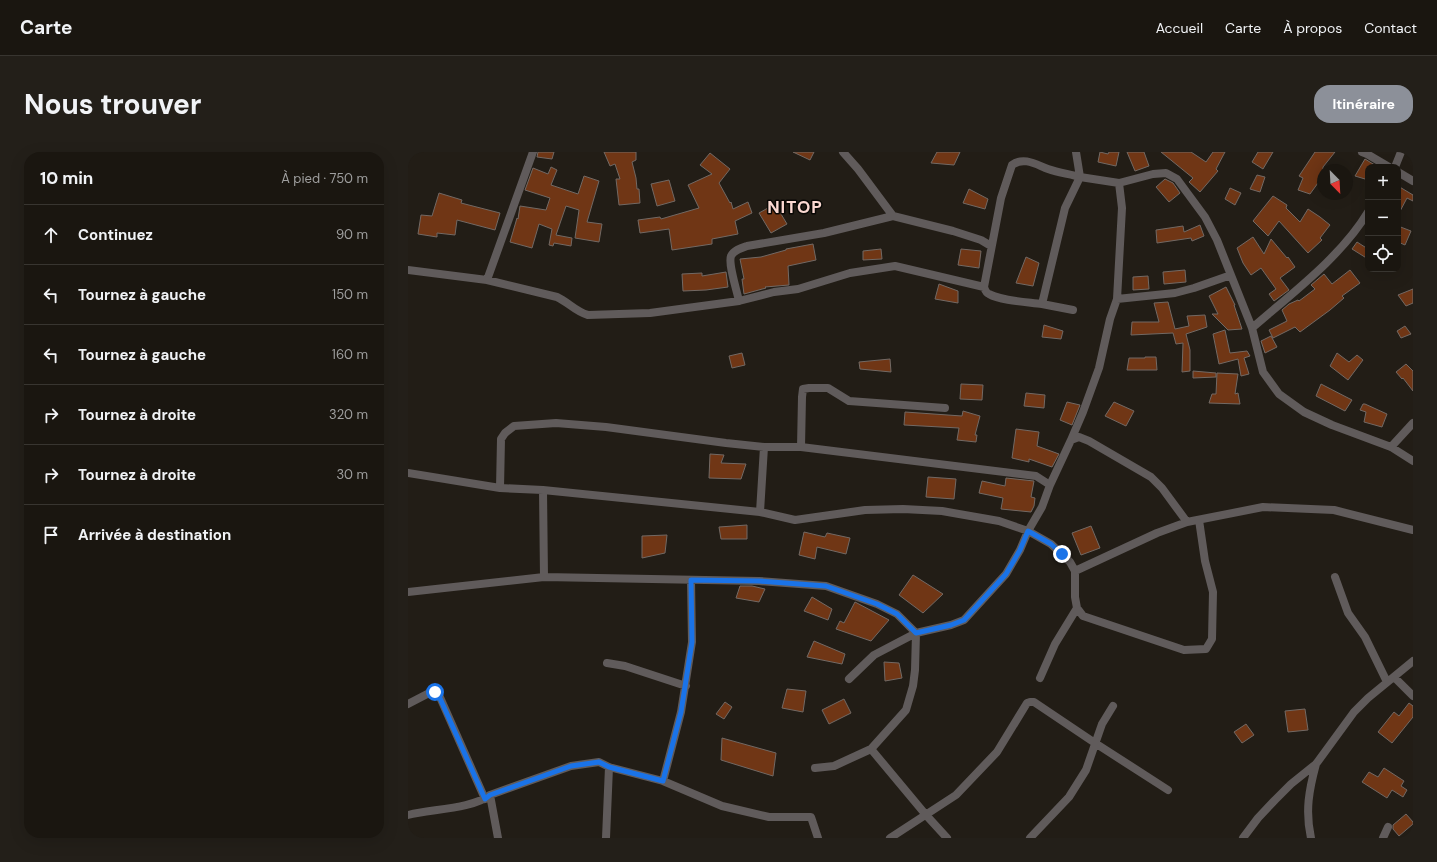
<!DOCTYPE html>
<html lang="fr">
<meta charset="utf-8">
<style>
:root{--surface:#1a1610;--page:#231f19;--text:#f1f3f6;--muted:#9f9f9f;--line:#383530;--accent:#8c9099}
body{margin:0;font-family:"DM Sans",sans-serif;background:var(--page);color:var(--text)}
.controls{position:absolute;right:12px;top:12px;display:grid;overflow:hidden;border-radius:8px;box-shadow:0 4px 16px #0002}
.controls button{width:36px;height:36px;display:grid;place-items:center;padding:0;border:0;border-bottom:1px solid var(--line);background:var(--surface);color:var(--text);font:20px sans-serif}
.compass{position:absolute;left:909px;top:12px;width:36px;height:36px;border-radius:50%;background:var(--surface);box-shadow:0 4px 16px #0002;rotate:156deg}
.stop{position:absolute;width:12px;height:12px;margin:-9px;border:3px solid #1a73e8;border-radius:50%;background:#fff}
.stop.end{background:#1a73e8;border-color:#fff;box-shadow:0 1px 4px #0008}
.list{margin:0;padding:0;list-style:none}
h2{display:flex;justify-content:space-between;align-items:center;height:52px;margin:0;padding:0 16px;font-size:17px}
h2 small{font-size:13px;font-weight:400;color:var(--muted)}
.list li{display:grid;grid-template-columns:26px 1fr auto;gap:12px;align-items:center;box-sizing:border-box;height:60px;padding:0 16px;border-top:1px solid var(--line)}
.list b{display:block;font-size:15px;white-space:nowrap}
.list em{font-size:13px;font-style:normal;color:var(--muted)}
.icon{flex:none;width:22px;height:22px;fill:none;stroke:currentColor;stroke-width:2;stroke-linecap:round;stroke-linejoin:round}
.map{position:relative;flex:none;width:1005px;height:686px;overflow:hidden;border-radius:16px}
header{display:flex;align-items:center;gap:24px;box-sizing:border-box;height:56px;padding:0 20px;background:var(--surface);border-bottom:1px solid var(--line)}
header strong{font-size:19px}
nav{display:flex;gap:22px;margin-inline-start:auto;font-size:14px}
.intro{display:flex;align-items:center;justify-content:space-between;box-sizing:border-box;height:96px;padding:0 24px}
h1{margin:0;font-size:28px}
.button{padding:10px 18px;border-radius:16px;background:var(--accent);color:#fff;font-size:14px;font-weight:700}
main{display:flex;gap:24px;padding:0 24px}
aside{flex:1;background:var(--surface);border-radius:16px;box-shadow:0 4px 16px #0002}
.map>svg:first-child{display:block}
</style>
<header>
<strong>Carte</strong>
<nav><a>Accueil</a><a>Carte</a><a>À propos</a><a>Contact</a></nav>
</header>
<div class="intro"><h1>Nous trouver</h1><a class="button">Itinéraire</a></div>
<main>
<aside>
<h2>10 min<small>À pied · 750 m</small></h2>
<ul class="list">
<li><svg class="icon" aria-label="ahead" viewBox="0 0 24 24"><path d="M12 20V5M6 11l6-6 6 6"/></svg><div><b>Continuez</b></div><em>90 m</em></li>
<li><svg class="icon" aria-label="left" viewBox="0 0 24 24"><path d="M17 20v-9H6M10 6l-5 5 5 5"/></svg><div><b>Tournez à gauche</b></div><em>150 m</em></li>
<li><svg class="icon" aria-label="left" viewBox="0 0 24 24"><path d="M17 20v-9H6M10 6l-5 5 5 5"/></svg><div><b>Tournez à gauche</b></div><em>160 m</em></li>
<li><svg class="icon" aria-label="right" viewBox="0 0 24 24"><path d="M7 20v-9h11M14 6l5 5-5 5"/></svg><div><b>Tournez à droite</b></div><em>320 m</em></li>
<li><svg class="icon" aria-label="right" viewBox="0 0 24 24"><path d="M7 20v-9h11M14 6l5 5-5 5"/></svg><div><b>Tournez à droite</b></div><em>30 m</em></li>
<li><svg class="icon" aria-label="arrive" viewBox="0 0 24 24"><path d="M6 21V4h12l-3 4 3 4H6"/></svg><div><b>Arrivée à destination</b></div></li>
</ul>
</aside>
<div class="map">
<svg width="1005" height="686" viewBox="0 0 1005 686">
<rect width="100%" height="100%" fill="#221d16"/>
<path fill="#703615" stroke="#726964" d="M130,0H146L144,7L129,5Z
M196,0H228V8L224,10L228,26L229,37H231L232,51L211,53L208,27H212L207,12L202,14Z
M385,0H406L402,8Z
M529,0H552L546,13L523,11Z
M692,0L700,2L701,0H711L708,14L690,10Z
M719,0H736L741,14L727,19Z
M753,0H783L798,10L805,0H817L808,17L810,19L792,40L781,30L785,26Z
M850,0H865L855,17L844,10Z
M907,0H927L915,15V24L902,42L890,38L895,26L891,24Z
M302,1L322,17L311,31L322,51L323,50L325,57L340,50L344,61L327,69L330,82L304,87V92L264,98L261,77L232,81L230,68L252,65L253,67L291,56L280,33L304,22L292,13Z
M957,7L970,15H960V23L957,27L947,24Z
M143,15L149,18L143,33L170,42L176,24L191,29L179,70L194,72L191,90L167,86L171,58L158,54L148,83L164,86L163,94L146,91L145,94L141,93L144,77L131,72L124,96L102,90L109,66L110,67L112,54L138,58L142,46L117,38L125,16L140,22Z
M849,23L857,25L852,40L842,37Z
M757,27L765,31L772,41L761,50L748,35Z
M261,28L267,49L249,54L243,32Z
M990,34L1005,43V49L999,46L990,63Z
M822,36L833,41L827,53L817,47Z
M561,37L580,47L577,57L555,51Z
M31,41L54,48L53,51L92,61L87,78L49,68L47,83L29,81V85L10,82L13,63L24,64Z
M865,44L879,53L878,56L892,70L900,57L912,65L922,73L912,86L914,88L900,101L871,69L860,84L845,69Z
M367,52L379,72L363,81L351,61Z
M792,73L796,84L784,89L783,86L749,91L748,78L775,74L776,80Z
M990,74L1003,79L997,93L990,90Z
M845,85L856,102L863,87L879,106L880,105L887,115L872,126L881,138L866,149L861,142L868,137L853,116L843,123L835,111L829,96Z
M949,90L960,97V107L944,97Z
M405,92L408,108L380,114L381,133L357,135L358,136L336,142L334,127H336L332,107L353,105L378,98V97Z
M473,97L474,107L455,108V99Z
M553,97L573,99L571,116L550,113Z
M618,105L631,111L625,134L608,131Z
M777,118L778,130L756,132L755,120Z
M942,118L952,131L934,144L936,146L922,158L892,180L887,175L865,186L861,178L879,169L874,158L881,152L890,148L891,149L907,137L903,133L916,122L924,132Z
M318,120L320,135L298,138L275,139L274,122L294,121V124Z
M740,124L741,137L725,138V125Z
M531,132L550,139V151L527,147Z
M818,135L827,153H826L834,177L820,178L804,162H810L801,144Z
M1005,137V151L998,154L990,143Z
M760,150L767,177L781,174L779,164L797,163L799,175L778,182L782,198V219L774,220L775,191L768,192L765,181L723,183L724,170H751L746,151Z
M636,173L655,179L653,187L634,185Z
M997,174L1003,182L993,186L989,179Z
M817,178L822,201L839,199L842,204L836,206L841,222L833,224L830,207L811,212L805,182Z
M863,184L869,195L857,201L853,189Z
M334,201L337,213L324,216L321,204Z
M929,201L941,210L949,203L955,208L940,228L922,214Z
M737,205H748L749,218H719L721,206H737Z
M482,207L483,220L452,217L451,210Z
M998,212L1005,219V239L995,226L994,227L988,220Z
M785,219L808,221V225L785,226Z
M809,221L830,222L827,242L830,241L832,252L801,251L804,242H808Z
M553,232L575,233L574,248L552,247Z
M913,232L944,248L937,259L908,244Z
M618,241L637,243L636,256L616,254Z
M659,250L672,253L664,273L652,268Z
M706,250L726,259L718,274L697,264Z
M955,252H957L979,262L974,275L956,270L958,260L952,258Z
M555,259L572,264L567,283H569L568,290L549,288L551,276L496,273L497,260L554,264Z
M608,277L631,280L629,294L651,302L644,315L621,307V310L604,306Z
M302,302L316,303L313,311L338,312L333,327L301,326Z
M520,325L548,327L546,347L518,345Z
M598,326L626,329L623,345L627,346L626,354L623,360L593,357L595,346L571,341L574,329L597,334Z
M339,373V387H313L311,375Z
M683,374L692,396L673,403L664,381Z
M396,380L417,385L419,381L442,386L438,402L409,395L407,407L391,403Z
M259,383L257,401L234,406V384Z
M505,423L535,442L515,461L491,443Z
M332,434H344L357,437L351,450L328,446Z
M404,445L424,457L420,468L396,459Z
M447,450L481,468L463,489L428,477L432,469L436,471Z
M406,489L437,502L434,512L399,505Z
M476,510L491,511L494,526L477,529Z
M379,537L398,539L395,560L374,556Z
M436,547L443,561L421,572L414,558Z
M317,550L324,555L316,567L308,562Z
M1001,551L1005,554V565L984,591L970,580L986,560L991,564Z
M897,557L900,578L880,580L877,559Z
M838,572L846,583L834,591L826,580Z
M314,586L368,601L365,624L313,608Z
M976,616L996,629L993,634L999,638L995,645L984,638L979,646L954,630L961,620L970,625Z
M998,662L1005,670V672L991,684L985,677V673Z"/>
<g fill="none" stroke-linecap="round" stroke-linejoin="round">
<path stroke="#605b5b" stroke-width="8" d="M435,0L450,17L485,64
M954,0L959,2L981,15
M987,15L993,0
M990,20L1005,29
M711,31L745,22L758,21L769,27L797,65L809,88L844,176L855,220L871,242L896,260L924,273L983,295L1005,309
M0,118L79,128L149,145C160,150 168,160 180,163L242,161L331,149L366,140L390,137L442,121L487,114L576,135
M79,128L125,0
M709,147L767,141L786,136L823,123
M331,149C329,139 320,112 323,104C326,98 333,96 339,94L416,81L485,64L545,79L573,88L583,94
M634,152C619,150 593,149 581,142C578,141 577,138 576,135L593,46L604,13C616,4 629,13 640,17C651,21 662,22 672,25L657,56L634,152L665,158
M844,176C883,142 933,105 960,60
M663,288L675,260L691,216L702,167L709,147L714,56L711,31L672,25L668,0
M393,295L394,245L395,237L401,236H420L441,249L537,256
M983,295L1005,271
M0,321L92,336L135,338L352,360L387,368L457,358L495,357L534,359L591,369L620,379L643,392L662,410L667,419V445L669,456L675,464L776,498L798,497L804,487L805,440L797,409L791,368
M642,333L663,288L671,285L681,289L743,325L754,336L779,370
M92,336L93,287L97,281L106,274L148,271L198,275L318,291L356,295H393L628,324L642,333L634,355L620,379L612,398L598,422L556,468L543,473L508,481L466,503L441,527
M135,338L136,425
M352,360L356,295
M667,419L749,381L779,370L855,355L926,358L1005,378
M927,425L940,461L957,485L979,530
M0,440L136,425L351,429L418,434L469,452L489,462L508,481L507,518L505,534L498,558L463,597L426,614L407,616
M199,511L217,514L278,534
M986,525L1005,544
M632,526L647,492L669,456
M0,552L23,540L27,541L31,543L77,647
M463,597L518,663L539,686
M255,629L273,560L284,490L283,428
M82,643L90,686
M0,663C23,657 64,657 82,643L163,614L191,610L201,615L255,629L314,654L361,665H403L410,686
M198,686L201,615
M482,686L548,643L589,600L619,551L622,550H626L687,591L760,638
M622,686L661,645L678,618L694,572L705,554
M835,686L850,666L867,648L883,632L908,612L946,560L960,546L1005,509
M903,686C897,659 901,638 908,612
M975,686L980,675"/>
</g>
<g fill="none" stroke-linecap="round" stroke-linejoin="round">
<path stroke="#1a73e8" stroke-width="5" d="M27,540L31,544L77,647L82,643L163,614L191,610L201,615L255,629L273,560L284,490L283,428L351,429L418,434L469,452L489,462L508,481L543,473L556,468L598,422L612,398L620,379L643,392L654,402"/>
</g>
<g text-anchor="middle" stroke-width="3" stroke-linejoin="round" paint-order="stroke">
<g font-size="17" font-weight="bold" letter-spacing="1" fill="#fbd9d2" stroke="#090805">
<text x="387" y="61">NITOP</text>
</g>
</g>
</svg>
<div class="controls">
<button>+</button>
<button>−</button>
<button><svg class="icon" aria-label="locate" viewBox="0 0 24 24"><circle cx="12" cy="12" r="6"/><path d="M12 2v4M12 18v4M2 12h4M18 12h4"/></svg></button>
</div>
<svg class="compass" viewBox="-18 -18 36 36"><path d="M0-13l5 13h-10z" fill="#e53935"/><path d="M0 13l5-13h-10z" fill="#9f9f9f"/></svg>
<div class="stop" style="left:27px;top:540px"></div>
<div class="stop end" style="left:654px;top:402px"></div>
</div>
</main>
